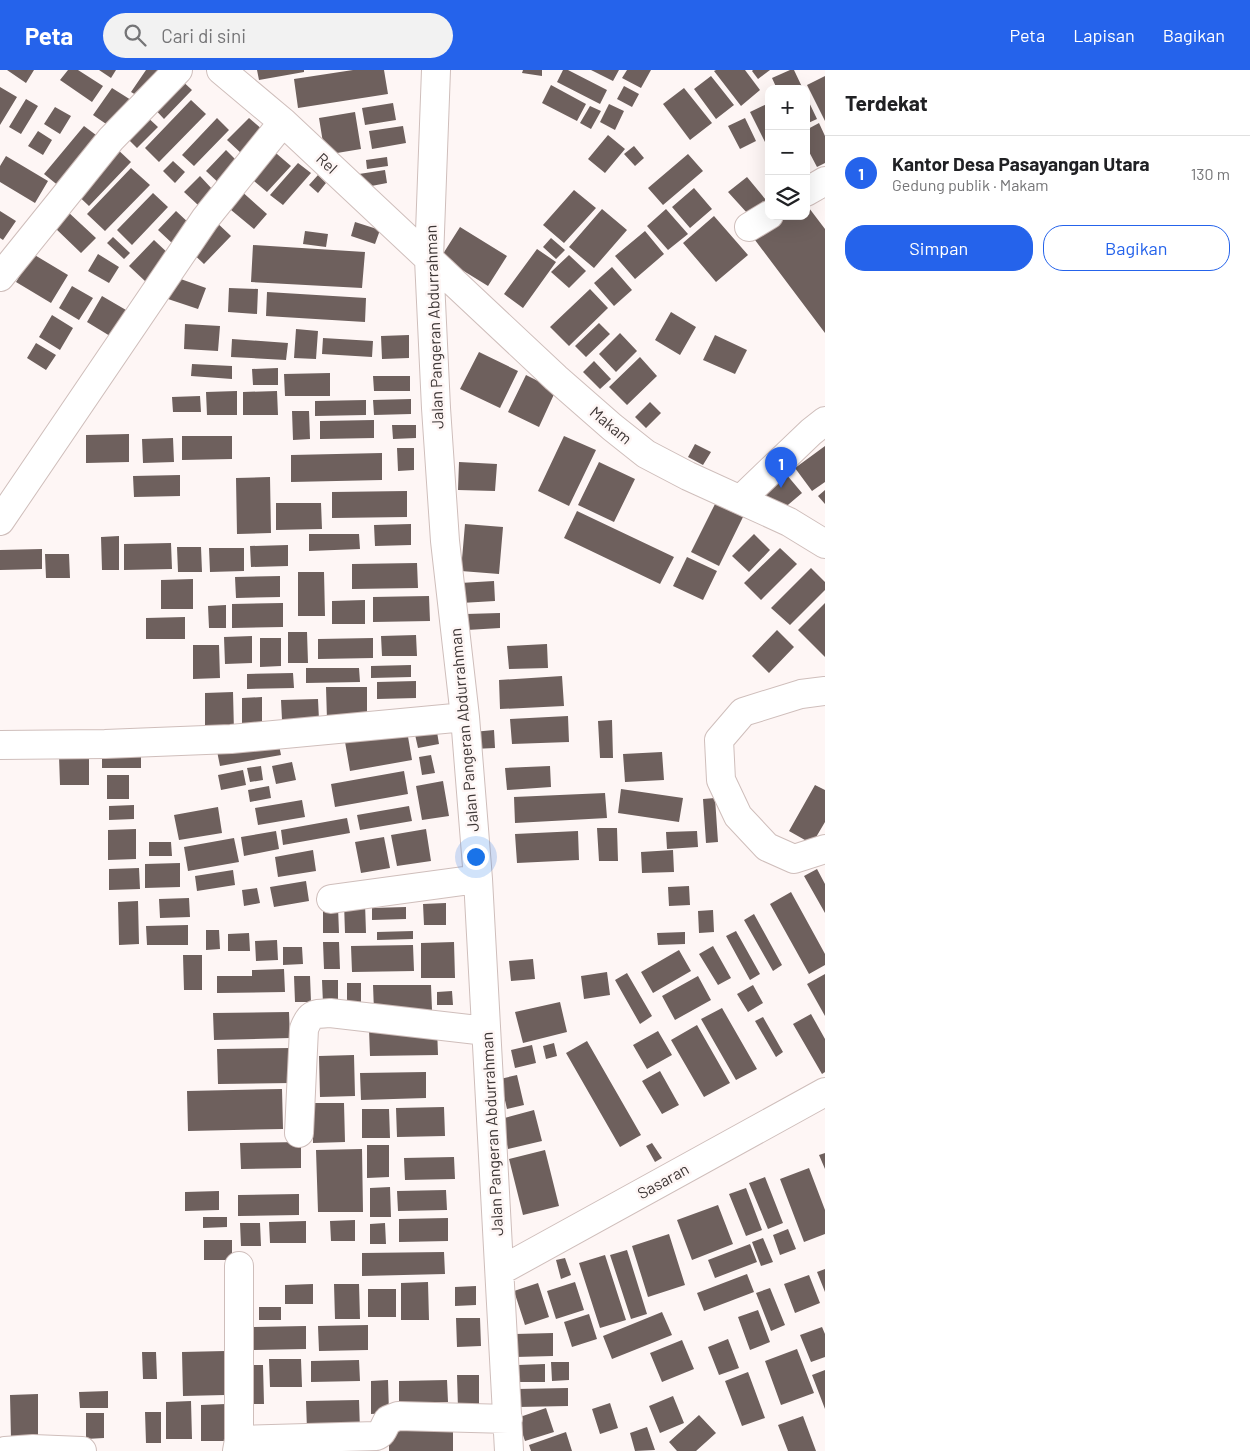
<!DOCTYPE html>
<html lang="id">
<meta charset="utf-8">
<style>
:root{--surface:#fff;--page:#f2f2f2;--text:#202124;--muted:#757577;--line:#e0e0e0;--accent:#2563eb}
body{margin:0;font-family:Barlow,sans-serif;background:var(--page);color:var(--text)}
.controls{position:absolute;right:15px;top:15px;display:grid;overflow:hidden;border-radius:10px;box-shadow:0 5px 20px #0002}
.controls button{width:45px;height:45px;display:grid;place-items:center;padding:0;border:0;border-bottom:1px solid var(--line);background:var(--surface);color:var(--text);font:25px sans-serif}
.you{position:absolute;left:475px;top:786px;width:18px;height:18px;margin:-12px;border:4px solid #fff;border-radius:50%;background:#1a73e8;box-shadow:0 0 0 8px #1a73e833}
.badge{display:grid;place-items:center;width:32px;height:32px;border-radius:50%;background:var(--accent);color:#fff;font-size:16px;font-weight:700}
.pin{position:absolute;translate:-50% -41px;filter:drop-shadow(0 1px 2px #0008)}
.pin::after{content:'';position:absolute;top:26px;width:18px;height:15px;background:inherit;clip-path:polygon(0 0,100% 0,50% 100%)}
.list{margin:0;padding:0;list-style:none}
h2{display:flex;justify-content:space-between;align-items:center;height:65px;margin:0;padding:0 20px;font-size:21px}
h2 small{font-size:16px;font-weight:400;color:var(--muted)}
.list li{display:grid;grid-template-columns:32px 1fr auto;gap:15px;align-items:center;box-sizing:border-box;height:75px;padding:0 20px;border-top:1px solid var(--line)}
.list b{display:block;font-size:19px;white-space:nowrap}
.list p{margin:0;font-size:16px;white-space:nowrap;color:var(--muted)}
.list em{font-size:16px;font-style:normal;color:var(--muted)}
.actions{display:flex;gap:10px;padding:15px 20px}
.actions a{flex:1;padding:11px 0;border:1px solid var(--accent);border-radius:20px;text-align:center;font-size:18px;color:var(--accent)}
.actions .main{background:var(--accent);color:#fff}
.icon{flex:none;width:28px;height:28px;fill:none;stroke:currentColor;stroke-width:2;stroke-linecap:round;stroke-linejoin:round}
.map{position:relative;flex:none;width:825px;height:1381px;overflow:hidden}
header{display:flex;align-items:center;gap:30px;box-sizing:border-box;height:70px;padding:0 25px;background:var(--accent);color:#fff}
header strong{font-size:24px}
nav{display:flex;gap:28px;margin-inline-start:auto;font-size:18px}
.search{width:350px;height:45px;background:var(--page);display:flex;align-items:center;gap:12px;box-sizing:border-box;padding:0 18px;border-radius:28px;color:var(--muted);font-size:19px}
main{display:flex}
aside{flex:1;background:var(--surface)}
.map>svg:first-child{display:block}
</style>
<header>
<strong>Peta</strong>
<div class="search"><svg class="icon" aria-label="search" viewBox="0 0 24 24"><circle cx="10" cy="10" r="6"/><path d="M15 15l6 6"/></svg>Cari di sini</div>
<nav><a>Peta</a><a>Lapisan</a><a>Bagikan</a></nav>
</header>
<main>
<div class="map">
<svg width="825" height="1381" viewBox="0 0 825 1381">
<rect width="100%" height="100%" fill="#fef6f5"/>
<path fill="#6e605d" d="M7,0H34L26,13Z
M68,0H78L103,16L92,32L60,10Z
M99,0H116L111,8Z
M146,0H162L143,29L131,22Z
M257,0H304V2L259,10Z
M353,0H384L388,24L298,38L294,9Z
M523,0H542V6L522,3Z
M563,0H568L607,20L600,34L557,12Z
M591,0H619L613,11Z
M627,0H651L641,18L622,8Z
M716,0H745L760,20L741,36L714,1Z
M753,0H770L758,9L752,1Z
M790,0H794L803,19H777L772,8Z
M711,6L734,35L716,49L694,19Z
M825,6V51L807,15Z
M178,7L192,20L164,49L151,35Z
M551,15L586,34L577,51L542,33Z
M624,16L639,24L632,37L617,29Z
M0,17L17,27L0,55Z
M112,18L131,30L112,58L93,45Z
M684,18L712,53L690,70L663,34Z
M806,26L817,49L806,54Z
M26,29L38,36L21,64L9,57Z
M191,30L206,44L159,92L145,78Z
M393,33L396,50L365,55L362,38Z
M769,33V80L750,42Z
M609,34L624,41L615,60L600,52Z
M590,36L601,41L591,59L580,53Z
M55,37L71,46L60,64L44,54Z
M355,42L361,79L325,85L319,48Z
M144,44L158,57L137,78L124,65Z
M217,48L229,60L194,96L182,85Z
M249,48L264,61L242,84L227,70Z
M745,48L756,71L740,79L728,56Z
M819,53L825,66V93L817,97L806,76V60Z
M84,56L100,68L60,117L44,104Z
M403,56L406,73L372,79L369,61Z
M38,61L52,70L43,85L28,76Z
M608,65L625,79L605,103L588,89Z
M634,76L644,88L635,96L624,84Z
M115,77L131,92L89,136L72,120Z
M270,78L291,96L267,122L247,105Z
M226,80L242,96L222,116L206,101Z
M688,84L703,101L663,135L648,118Z
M6,86L48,111L35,133L0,112V96Z
M387,87L388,96L367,99L366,90Z
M173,91L185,102L175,113L163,101Z
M298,93L311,103L283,135L270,125Z
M131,98L150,115L105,161L87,144Z
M385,100L387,113L361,118L359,104Z
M318,105L326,113L318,123L309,115Z
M200,106L213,120L198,135L184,122Z
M747,107L766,130L748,144L728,122Z
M694,118L712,139L690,158L672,137Z
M239,119L267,144L254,159L225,135Z
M574,120L596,138L564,173L543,155Z
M153,123L168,137L132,175L117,160Z
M806,134L825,159V263L755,170L786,146H806Z
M602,139L627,160L594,198L569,177Z
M666,139L688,164L668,180L647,156Z
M0,141L16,151L3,170L0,168Z
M67,141L96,168L81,183L53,156Z
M176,141L191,155L173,174L158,160Z
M714,146L748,185L716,212L683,173Z
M213,149L231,166L204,194L187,178Z
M355,152L380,160L375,174L351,166Z
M460,157L507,186L488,216L441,187Z
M305,161L328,164L326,177L303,174Z
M645,161L664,184L635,209L615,186Z
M113,167L130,183L124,189L107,173Z
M551,168L565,180L556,189L543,177Z
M154,170L171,186L146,212L129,196Z
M253,175L365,182L362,218L251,212Z
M537,179L556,192L523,238L504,224Z
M33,184L68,205L51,233L16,212Z
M98,184L119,197L109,213L88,201Z
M569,185L586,201L569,218L551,202Z
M612,197L632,220L614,236L594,213Z
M175,207L206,218L198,239L168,229Z
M72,216L93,228L79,250L59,238Z
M229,218L258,219L257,244L228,242Z
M590,219L608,238L569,276L550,257Z
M267,222L366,228L365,252L266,246Z
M102,226L126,240L110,266L87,252Z
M671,242L696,257L680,285L655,270Z
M52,245L73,258L60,280L39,267Z
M599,253L610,264L586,287L575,276Z
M185,254L220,256L218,281L184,279Z
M296,259L318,261L316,289L294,288Z
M620,263L637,281L616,302L599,284Z
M409,265V288L382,289L381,266Z
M715,265L747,280L735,304L703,290Z
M323,268L373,271L372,287L322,284Z
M232,269L288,273L286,290L231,287Z
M36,273L56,285L46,300L27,288Z
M479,282L518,301L500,338L460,319Z
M640,287L657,306L627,335L609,317Z
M594,291L611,309L600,319L583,302Z
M192,294L232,296V309L191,306Z
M278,298V315H253L252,299Z
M330,303V326H285L284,304Z
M526,305L556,320L539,357L508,342Z
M373,306H410V321H374Z
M237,321V345H207L206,322Z
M277,321L278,345H243V322Z
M200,326L201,342H173L172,327Z
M411,329V344L374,345L373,330Z
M366,330V345L315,346V331Z
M650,332L661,343L646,358L635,347Z
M292,341H309L310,369L293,370Z
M374,350V368L320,369V351Z
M392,355H416V368L393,369Z
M129,364V392L86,393V365Z
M182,366H232V389L182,390Z
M564,366L596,380L569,436L538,421Z
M173,368L174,392L143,393L142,369Z
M695,374L711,382L703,395L688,387Z
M825,376V412L812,421L795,398Z
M397,378H414V400L398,401Z
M382,383V410L291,412V385Z
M459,392L497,394L495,421L458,420Z
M599,392L635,409L614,452L578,435Z
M781,398L802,423L782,440L762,424Z
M180,405V426L134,427L133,406Z
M270,407L271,463L237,464L236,408Z
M825,420V434L818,426Z
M407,421V447L332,448V422Z
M276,433H321L322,459L276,460Z
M715,434L743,447L719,496L691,482Z
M577,441L674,487L660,514L564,468Z
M411,454V475L375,476L374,455Z
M465,454L503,457L499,504L461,501Z
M309,464H359L360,479L309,481Z
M754,464L770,480L749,502L732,486Z
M119,466V500H102L101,467Z
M171,473L172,499L124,500V474Z
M288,475V496L251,497L250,476Z
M177,477H201L202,502H178Z
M209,478H244V501L210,502Z
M780,478L797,494L761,530L744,513Z
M42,479V499L0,500V480Z
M45,484H69L70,508H46Z
M687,487L717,501L703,530L673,516Z
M417,493L418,518L352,519V494Z
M811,498L825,512V520L790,555L771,538Z
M298,502H324L325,546H298Z
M280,506V527L236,528L235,507Z
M193,509V539H161V510Z
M494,511L495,531L461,533L460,513Z
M429,526L430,551L373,552V527Z
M365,530V554H332V531Z
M283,533V557L232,558V534Z
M825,533V587L798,560Z
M226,535V558H209L208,536Z
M500,543V558L467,560L466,544Z
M185,547V569H146V548Z
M777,560L794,577L769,603L752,586Z
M288,562H307L308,593H288Z
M416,565L417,586H382L381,566Z
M252,566V593L225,594L224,567Z
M260,568H281V596L260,597Z
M373,568V588L318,589V569Z
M547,574L548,598L509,599L507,576Z
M193,575H219L220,608L193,609Z
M411,595V607L371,608V596Z
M306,598H359L360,612L306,613Z
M293,603L294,618L247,619V604Z
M562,606L564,636L500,639L499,610Z
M416,611V628L377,629V612Z
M326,617H367V649L327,650Z
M233,622L234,662H205V623Z
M262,627V654H242V628Z
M318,629L319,650H282L281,630Z
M568,646L569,672L512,674L510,649Z
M612,650L613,688H600L598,651Z
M406,655L412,690L350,701L344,666Z
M436,656L439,674L418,678L414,660Z
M494,660L495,678L473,679V662Z
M277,665L281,685L220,696L216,676Z
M102,681H141V698H102Z
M662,682L664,710L625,712L623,684Z
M89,685V715H60L59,686Z
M431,685L435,703L422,705L419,687Z
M292,692L296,710L276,714L272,696Z
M261,696L263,710L250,712L247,698Z
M550,696L551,717L507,720L505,698Z
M243,700L246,715L221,720L218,705Z
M404,701L408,724L335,737L331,714Z
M107,705H129V729H107Z
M443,711L449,746L422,750L416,716Z
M815,715L825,720V752L812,774L789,761Z
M269,716L271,728L250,732L248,720Z
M621,719L683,728L679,752L618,743Z
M605,723L607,748L515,753L514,727Z
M715,728L718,772L706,773L703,729Z
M302,730L305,747L258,755L255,738Z
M134,735V749L109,750V736Z
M409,736L412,751L360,760L357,745Z
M218,737L222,763L179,770L174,745Z
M347,748L350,763L283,775L281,760Z
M597,758H617L618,791H599Z
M136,759V789L108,790V760Z
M426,759L431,791L397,796L391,765Z
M276,761L279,779L244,786L241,767Z
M578,761L579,790L517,793L515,764Z
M697,761L698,777L667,779L666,762Z
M384,767L390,798L361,803L355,772Z
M234,768L239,792L188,801L184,777Z
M149,772H171L172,786H149Z
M313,780L316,801L278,807L275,787Z
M673,780L674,802L642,803L641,782Z
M180,793V817L145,818V794Z
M139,798L140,819L109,820V799Z
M817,799L825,814V843L804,806Z
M233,800L235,815L197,821L195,806Z
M306,811L309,831L274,837L270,817Z
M689,816L690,835L669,836L668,817Z
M257,818L260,833L244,836L242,820Z
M791,822L825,884V895L809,904L770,834Z
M189,828L190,847L160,848L159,829Z
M138,831L139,874L119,875L118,832Z
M344,833H365L366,863H345Z
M446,833V855H424L423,834Z
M338,837L339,863H323V838Z
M406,837V849L372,850V838Z
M713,840L714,862L699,863L698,841Z
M754,844L782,895L773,901L744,850Z
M188,855V875H147L146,856Z
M206,860H219L220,879L206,880Z
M413,861V869L377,870V862Z
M736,861L760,904L750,910L726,866Z
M685,862V874L658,875L657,863Z
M249,863L250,881H228V864Z
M277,870L278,890L256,891L255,871Z
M323,872H339L340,899H324Z
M454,872L455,908H421V873Z
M413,875L414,901L352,902L351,876Z
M713,876L731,908L718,915L699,884Z
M283,877H302L303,894L283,895Z
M679,880L691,901L653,923L641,902Z
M183,885H202V920H184Z
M533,889L535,909L511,911L509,891Z
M284,899L285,922L217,923V906H252V900Z
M607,902L610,925L584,929L581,906Z
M627,903L652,946L640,954L615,910Z
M825,904V946L807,914Z
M294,906H310L311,932H295Z
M698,906L711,930L675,950L662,926Z
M322,910H338V934H323Z
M347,913H361V939H347Z
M373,915H431L432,940L374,941Z
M753,915L763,933L748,942L737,924Z
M452,921L453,935H437V922Z
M560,932L567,962L523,973L515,942Z
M722,938L757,999L736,1010L701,949Z
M289,942L290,968L214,970L213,943Z
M811,944L825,969V1002L822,1004L793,954Z
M763,947L783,982L776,987L755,951Z
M697,955L730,1013L704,1027L671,970Z
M437,958L438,985L370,986L369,959Z
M658,961L672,985L647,999L633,975Z
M587,971L641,1065L620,1077L566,983Z
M554,973L557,986L546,989L543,976Z
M532,975L536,993L515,998L511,980Z
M291,978L292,1013L218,1014L217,979Z
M354,985L355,1026L320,1027L319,986Z
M660,1001L679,1035L662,1044L642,1011Z
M426,1002V1028L361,1030L360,1003Z
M517,1005L524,1035L507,1039L500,1009Z
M282,1019L283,1059L188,1061L187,1021Z
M312,1033H344L345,1072L313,1073Z
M444,1037L445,1066L397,1067L396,1038Z
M362,1039H389L390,1068H362Z
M534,1040L542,1071L508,1079L501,1049Z
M301,1072V1098L241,1099L240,1073Z
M652,1073L662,1088L655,1092L646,1076Z
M367,1075H389V1107L367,1108Z
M362,1079L363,1142H318L316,1080Z
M545,1080L559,1136L523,1145L509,1089Z
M825,1083V1099L819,1085Z
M454,1087L455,1109L405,1110L404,1088Z
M809,1098L825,1140V1164L804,1172L780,1109Z
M765,1107L783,1153L768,1159L749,1113Z
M390,1117L391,1147H370V1118Z
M746,1118L762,1160L746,1166L729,1124Z
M446,1120L447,1140L398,1141L397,1121Z
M219,1121V1140L185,1141V1122Z
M299,1124V1145L238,1146V1125Z
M718,1135L733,1174L692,1190L677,1150Z
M203,1147H227V1157L203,1158Z
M448,1148V1171L399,1172V1149Z
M355,1150V1171H331L330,1151Z
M306,1151V1173H270L269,1152Z
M240,1153H260L261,1176H241Z
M385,1153L386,1174H370V1154Z
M788,1159L796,1179L780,1185L773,1165Z
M669,1164L685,1215L648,1227L632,1176Z
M763,1168L773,1192L761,1196L752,1172Z
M204,1170H232V1190H204Z
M750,1174L757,1192L715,1208L708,1190Z
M627,1180L647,1244L631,1249L610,1185Z
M444,1182L445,1204L362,1206V1183Z
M605,1185L626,1250L600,1258L579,1193Z
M565,1188L571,1205L561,1209L556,1190Z
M825,1199V1222L817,1202Z
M747,1204L754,1222L704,1241L697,1223Z
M809,1205L820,1233L795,1243L784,1214Z
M428,1212L429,1250H401V1213Z
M575,1212L584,1240L556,1249L547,1221Z
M538,1213L549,1247L525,1255L514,1221Z
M313,1214V1234H285V1215Z
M334,1214H359L360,1249H335Z
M476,1216V1235L455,1236V1217Z
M770,1218L785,1255L771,1261L756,1223Z
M368,1219H396V1247H368Z
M259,1237H281V1250H259Z
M758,1240L770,1272L750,1280L738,1247Z
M662,1242L672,1265L612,1289L603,1266Z
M589,1244L597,1269L572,1277L564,1252Z
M456,1248H480L481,1276L457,1277Z
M368,1255V1280L319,1281L318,1256Z
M306,1256V1279L250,1280V1257Z
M822,1257L825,1264V1287L811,1292L800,1265Z
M553,1263V1286L515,1287V1264Z
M728,1269L739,1298L719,1305L708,1277Z
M682,1270L694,1299L662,1312L650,1283Z
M797,1279L814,1323L781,1335L765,1291Z
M225,1281V1325L183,1326L182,1282Z
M142,1282H156L157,1309H143Z
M269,1289H301L302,1317H270Z
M359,1290L360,1311L311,1312V1291Z
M551,1292H569V1310L552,1311Z
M545,1294V1312H518V1295Z
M245,1295H263L264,1334H246Z
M825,1300V1339L812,1305Z
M748,1302L765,1348L742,1356L725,1311Z
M457,1305H479V1338L458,1339Z
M388,1310L389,1343L371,1344V1311Z
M447,1310L448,1332L399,1333V1311Z
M568,1318V1336L518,1337L517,1319Z
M108,1321V1338H80L79,1322Z
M38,1324V1368L11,1369L10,1325Z
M673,1326L684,1353L660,1363L649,1336Z
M359,1330L360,1360H307L306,1331Z
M191,1331L192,1369H166V1332Z
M610,1333L618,1358L600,1364L592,1339Z
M226,1334L227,1371H201V1335Z
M546,1338L554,1362L525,1371L517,1348Z
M145,1342H161V1373H146Z
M86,1343H104V1368L86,1369Z
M699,1345L716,1363L696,1381H677L669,1372Z
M803,1346L816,1381H788L778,1355Z
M647,1357L655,1380L635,1381L630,1363Z
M453,1358V1381H389V1360Z
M566,1362L572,1381H531L529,1375Z"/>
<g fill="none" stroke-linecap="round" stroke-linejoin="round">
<defs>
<path id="minor" d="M221,0L283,52L556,308L612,357L646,384L688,406L789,452L825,474
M436,0L429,189L436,338L445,471L465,647L478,809L509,1381
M806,122L825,111
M749,157L769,145
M0,207L111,69L178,0
M741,429L811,362L825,351
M0,451L205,149L283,52
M825,621L801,624L743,642L719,670L721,710L738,746L767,777L794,789L825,779
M0,675L105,674L231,669L465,647
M331,829L478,809
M299,1063L304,959C310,943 314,944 330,943L486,961
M239,1196V1370
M500,1201L825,1022
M5,1381L33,1379L82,1381
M237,1381L239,1370L376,1366C383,1364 384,1356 388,1350L398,1346L508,1349"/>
</defs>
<use href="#minor" stroke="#cfbebb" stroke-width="30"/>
<use href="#minor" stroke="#fff" stroke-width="28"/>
</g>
<g text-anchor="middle" stroke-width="5" stroke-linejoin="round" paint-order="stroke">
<g font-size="16" fill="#3d3635" stroke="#fef6f5">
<text transform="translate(327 93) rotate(43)" y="6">Rel</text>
<text transform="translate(434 257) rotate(-92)" y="6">Jalan Pangeran Abdurrahman</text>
<text transform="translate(611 355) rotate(40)" y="6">Makam</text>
<text transform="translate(464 660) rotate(-95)" y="6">Jalan Pangeran Abdurrahman</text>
<text transform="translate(492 1064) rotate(-93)" y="6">Jalan Pangeran Abdurrahman</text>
<text transform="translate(663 1111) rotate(-29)" y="6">Sasaran</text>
</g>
</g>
</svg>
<div class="controls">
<button>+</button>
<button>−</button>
<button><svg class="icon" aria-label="layers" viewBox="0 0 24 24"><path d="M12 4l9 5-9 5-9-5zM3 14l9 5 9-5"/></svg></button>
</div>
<div class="you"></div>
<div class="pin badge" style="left:781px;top:418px">1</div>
</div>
<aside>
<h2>Terdekat<small></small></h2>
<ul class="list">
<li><span class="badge">1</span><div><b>Kantor Desa Pasayangan Utara</b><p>Gedung publik · Makam</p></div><em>130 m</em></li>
</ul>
<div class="actions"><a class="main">Simpan</a><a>Bagikan</a></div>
</aside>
</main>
